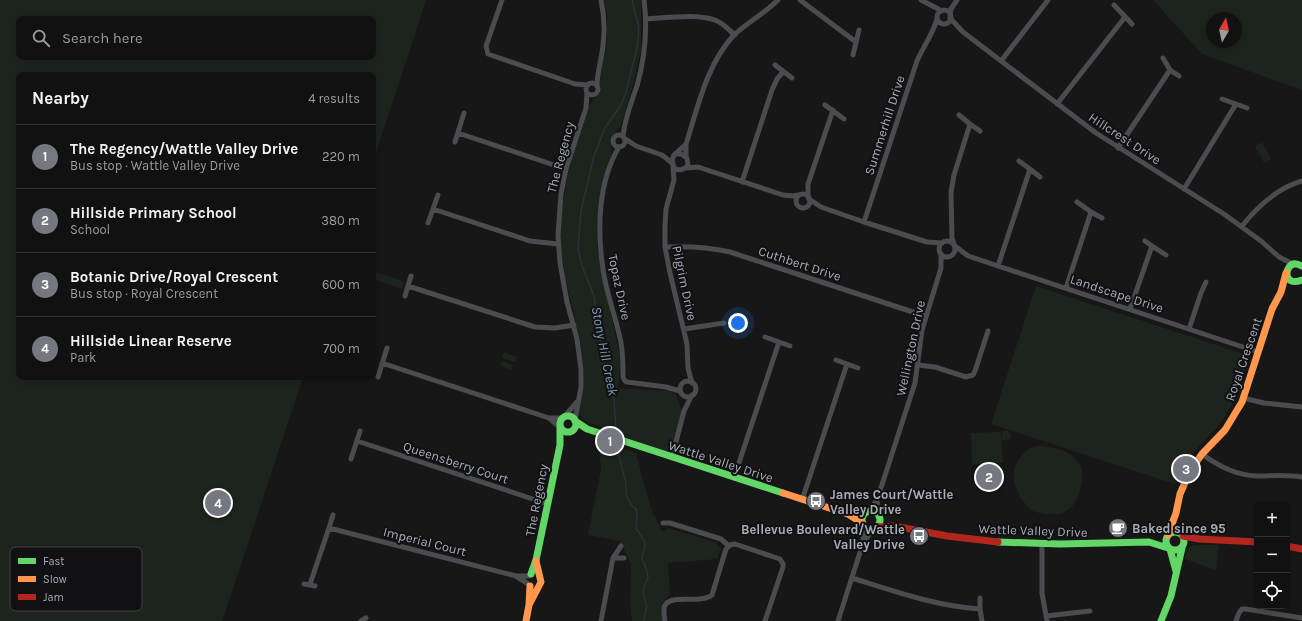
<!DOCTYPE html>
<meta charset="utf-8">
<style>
:root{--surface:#111;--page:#1e1f1f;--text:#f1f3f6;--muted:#9c9d9f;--line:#303131;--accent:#757880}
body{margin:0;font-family:Karla,sans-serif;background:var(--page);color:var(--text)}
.controls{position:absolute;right:12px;bottom:12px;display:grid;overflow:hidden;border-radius:8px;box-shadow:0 2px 10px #0003}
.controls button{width:36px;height:36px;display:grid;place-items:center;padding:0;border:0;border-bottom:1px solid var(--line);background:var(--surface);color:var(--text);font:20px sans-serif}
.compass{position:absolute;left:1206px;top:12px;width:36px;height:36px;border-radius:50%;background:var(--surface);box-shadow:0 2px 10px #0003;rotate:9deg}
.you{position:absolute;left:738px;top:323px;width:14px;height:14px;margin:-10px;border:3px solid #fff;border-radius:50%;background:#1a73e8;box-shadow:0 0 0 6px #1a73e833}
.badge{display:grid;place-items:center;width:26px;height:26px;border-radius:50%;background:var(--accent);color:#fff;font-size:13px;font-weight:700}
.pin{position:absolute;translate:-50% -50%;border:2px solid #fff;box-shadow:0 1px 4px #0006}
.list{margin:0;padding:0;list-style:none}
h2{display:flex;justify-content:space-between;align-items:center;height:52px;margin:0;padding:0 16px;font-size:17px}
h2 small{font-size:13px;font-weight:400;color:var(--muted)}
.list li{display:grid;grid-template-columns:26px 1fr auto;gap:12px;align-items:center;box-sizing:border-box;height:64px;padding:0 16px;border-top:1px solid var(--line)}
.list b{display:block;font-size:15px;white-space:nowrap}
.list p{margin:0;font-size:13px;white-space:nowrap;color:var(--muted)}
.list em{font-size:13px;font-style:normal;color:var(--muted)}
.icon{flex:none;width:22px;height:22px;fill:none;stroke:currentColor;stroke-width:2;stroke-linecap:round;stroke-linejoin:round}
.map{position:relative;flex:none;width:1302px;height:621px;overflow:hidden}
.search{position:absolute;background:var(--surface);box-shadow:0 2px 10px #0003;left:16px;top:16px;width:360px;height:44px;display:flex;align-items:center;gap:10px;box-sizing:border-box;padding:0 14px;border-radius:8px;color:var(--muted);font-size:15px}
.panel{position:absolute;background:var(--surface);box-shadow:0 2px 10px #0003;left:16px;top:72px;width:360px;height:308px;border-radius:8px}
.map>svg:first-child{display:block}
</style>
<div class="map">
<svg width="1302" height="621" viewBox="0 0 1302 621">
<rect width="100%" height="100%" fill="#171717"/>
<path fill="#1d241e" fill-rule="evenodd" d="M0,0H426L373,162V75H19V377H303L222,621H0ZM19,19H373V57H19Z
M604,0H641V48L635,78L621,125L610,140L612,153L601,191L597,226V244L599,260L619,352L620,366L618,388L669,391L675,393L682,410L673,447L670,451L664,453L615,436L599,426L585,421L578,413L582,394L584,370L580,339L566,281L562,258L560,234L561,215L569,169L582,127L590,104L599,94L600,90L599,77L606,50L607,37V15Z
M1153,0H1302V90L1202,54ZM1212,18H1236V42H1212Z
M1262,142L1271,159L1264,163L1255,146Z
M373,271L405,282L402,289L373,279Z
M1036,286L1247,355L1248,358C1241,378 1236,400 1224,418C1216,430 1205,439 1196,450C1187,460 1181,472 1175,484L991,424Z
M504,352L517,357L515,362L502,358Z
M502,361L513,365L511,370L500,366Z
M1002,431H1008L1011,433V439L1002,440Z
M1001,432L1003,463L972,464L971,433Z
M598,440L636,453C641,471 645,490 651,508C653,516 660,522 661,530L664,531L669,528L718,543L717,546L721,548L717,559L668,563L670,594L662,604V621H632L630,604L631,564L620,541L588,535L601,469Z
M1043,446C1071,450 1089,460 1080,491C1078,498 1074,506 1069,509C1066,511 1063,513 1061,514C1053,515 1040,514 1033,511C1029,509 1024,502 1021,498C1018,492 1014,485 1014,478C1013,466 1021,453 1031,448C1035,446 1040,446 1043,446Z
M1194,545H1219L1216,570L1185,559L1186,549Z"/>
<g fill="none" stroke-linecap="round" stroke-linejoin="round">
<path stroke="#2a3239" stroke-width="1.5" d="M616,429L613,388L602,354L594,296L582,266L578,249L581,211L594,156L605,128L621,105L626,92L637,48L639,28L632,0
M617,448L626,483V495L631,505L636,509L637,516L636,528L644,540L645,545L642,558L647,571L648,577L644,588L643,593L647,607L643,621"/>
<path stroke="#4b4c50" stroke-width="5" d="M502,0L486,46L488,54L575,84L588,85
M800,0L856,42
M921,0L942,11
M1114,5L1132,24
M937 17a7 7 0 1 1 14 0a7 7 0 1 1-14 0Z
M950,15L951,9L957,0
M950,18L963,32L1096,133L1224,214L1261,241L1279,257L1293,264
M646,19C666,18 700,13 717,21C724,24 729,30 735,35
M853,55L859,30
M1001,61L1048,0
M775,65L792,78
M1170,70L1179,76
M586 89a6 6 0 1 1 12 0a6 6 0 1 1-12 0Z
M597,86C597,71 602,59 603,45C605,30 604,14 601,0
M1057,104L1125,17
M1236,104L1247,108
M825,105L844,119
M970,124L980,131
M458,133L566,169
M613 141a6 6 0 1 1 12 0a6 6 0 1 1-12 0Z
M623,136C625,118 631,103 637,86C645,57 648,30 644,0
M624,138L636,146L662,155L672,163
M455,142L464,113
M619,147C598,182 597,230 603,269C606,292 615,315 620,338C623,350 623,364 623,377L625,381L627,382L666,387L680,391
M1118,148L1170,70L1163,58
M676,154H681L687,158L688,165C684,170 679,171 674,168L672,160L674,155L686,144
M686,156V144C698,107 706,66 733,36C746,23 764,14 778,0
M673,166L674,180L666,209L665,226V247L670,273L687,344L688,368L692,383
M685,168L698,167L783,195L793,196L799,195
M1030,169L1040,177
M742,182L772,90L777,79L783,72
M1184,189L1236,104L1222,99
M796 201a7 7 0 1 1 14 0a7 7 0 1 1-14 0Z
M808,197V184L833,110
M809,199L821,207L864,222L927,242L942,243
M433,209L530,241L558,244
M1091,212L1102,218
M864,222L917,61C923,47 933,34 937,19
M428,223L438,195
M1242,226C1258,206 1277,188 1302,181
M939 249a8 8 0 1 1 16 0a8 8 0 1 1-16 0Z
M954,244L952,238L951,192L954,175L970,124L959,115
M955,246L968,256L1258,352
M1152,246L1166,255
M665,247C688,246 708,247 730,252L925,316
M998,266L1030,169L1019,161
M408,286L535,327L555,328L574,325
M1066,288L1091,212L1077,202
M405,296L411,276
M1130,309L1152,246L1145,241
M684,329L724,323
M1189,329L1201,293L1206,282
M765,337L790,346
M836,360L858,368
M382,363L549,418H562
M918,365L935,367L966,377L973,375L975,371L988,331
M378,377L387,348
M680 389a8 8 0 1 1 16 0a8 8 0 1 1-16 0Z
M1243,398L1264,403L1302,407
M564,417L577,402
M549,418L559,427
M575,420L581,387V369L577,339L567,302L560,263L558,235L561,194L566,169L586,108L587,93
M357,441L548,504
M1202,454C1218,466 1235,475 1256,476C1271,476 1286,474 1302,477
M672,457L684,411L692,395
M351,459L360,431
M734,478L779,342
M802,500L847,364
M868,512L877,500
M333,515L329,528L516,576H529
M878,515L877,500L915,383L922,330L941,268V254
M663,523H670L721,539L729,546
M863,543L864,525
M1042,544V593L1047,621
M613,558H624
M517,577L527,583
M852,578C894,591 935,606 980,609V598
M304,584L315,586
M310,584L329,528
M980,609L982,621
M1046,616L1090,611
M361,621L366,618
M601,621L613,558L621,546
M665,621C664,617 664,612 664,608C667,592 701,605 712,595L726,549L730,545L735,544L780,559L783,564V567L765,621
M838,621L863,543L874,528
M1236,621L1239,613L1242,609H1246L1302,618"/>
<path stroke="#63d668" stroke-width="7" d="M1302,266C1300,265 1298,264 1296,264C1285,262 1281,288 1302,280
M560 424a8 8 0 1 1 16 0a8 8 0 1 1-16 0Z
M575,421L587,429L783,493
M862 520a9 9 0 1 1 18 0a9 9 0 1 1-18 0Z
M1166 541a9 9 0 1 1 18 0a9 9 0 1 1-18 0Z
M998,542L1060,544L1149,542L1168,548
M1170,549L1176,571
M531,574L536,560L560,445V428
M1161,621L1171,596L1182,548"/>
<path stroke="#ff974d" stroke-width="7" d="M783,493L848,514L862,523
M1168,535L1176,513L1180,494L1190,471L1202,454L1225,430L1242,402L1272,309L1281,292L1286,273
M529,605L541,582L536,561
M526,621L529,605L530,586"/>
<path stroke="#b3261e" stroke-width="7" d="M876,527L894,526L947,536L998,542
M1183,536L1199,539L1257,542
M1287,546L1302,549"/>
</g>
<defs>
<symbol id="bus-disc" viewBox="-11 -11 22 22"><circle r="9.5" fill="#757880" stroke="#111113"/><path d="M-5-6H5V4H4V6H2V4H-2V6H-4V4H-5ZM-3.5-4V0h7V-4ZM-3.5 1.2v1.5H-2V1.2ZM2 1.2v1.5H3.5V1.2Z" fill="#fff"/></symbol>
<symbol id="cafe-disc" viewBox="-11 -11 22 22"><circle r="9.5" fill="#757880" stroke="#111113"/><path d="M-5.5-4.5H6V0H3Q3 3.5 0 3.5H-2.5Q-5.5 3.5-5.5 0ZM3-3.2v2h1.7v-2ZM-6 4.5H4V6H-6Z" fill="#fff"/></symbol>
</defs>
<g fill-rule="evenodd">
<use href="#bus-disc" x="805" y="490" width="22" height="22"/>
<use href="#cafe-disc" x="1107" y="517" width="22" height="22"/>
<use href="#bus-disc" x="908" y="525" width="22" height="22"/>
</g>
<g text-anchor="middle" stroke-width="4" stroke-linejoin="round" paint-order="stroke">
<g font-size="13" fill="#a8adb8" stroke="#111113">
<text transform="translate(884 125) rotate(-72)" y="5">Summerhill Drive</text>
<text transform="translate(1125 138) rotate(33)" y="5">Hillcrest Drive</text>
<text transform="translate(560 157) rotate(-75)" y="5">The Regency</text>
<text transform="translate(800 263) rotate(18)" y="5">Cuthbert Drive</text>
<text transform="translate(685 283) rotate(78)" y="5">Pilgrim Drive</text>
<text transform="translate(620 287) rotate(78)" y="5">Topaz Drive</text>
<text transform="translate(1117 293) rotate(18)" y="5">Landscape Drive</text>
<text transform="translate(910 348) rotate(-78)" y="5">Wellington Drive</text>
<text transform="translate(1243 359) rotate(-71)" y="5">Royal Crescent</text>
<text transform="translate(721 461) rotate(18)" y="5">Wattle Valley Drive</text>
<text transform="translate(456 462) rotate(18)" y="5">Queensberry Court</text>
<text transform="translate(536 500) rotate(-79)" y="5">The Regency</text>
<text transform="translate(1033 530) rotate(2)" y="5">Wattle Valley Drive</text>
<text transform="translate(425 541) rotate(14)" y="5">Imperial Court</text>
</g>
<g font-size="13" font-weight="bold" fill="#a8adb8" stroke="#111113" text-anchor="start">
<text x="830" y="499">James Court/Wattle<tspan x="830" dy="15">Valley Drive</tspan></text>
<text x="1132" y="533">Baked since 95</text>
<text x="905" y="534" text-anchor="end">Bellevue Boulevard/Wattle<tspan x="905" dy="15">Valley Drive</tspan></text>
</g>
<g font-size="14" font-style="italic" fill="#7f9bb3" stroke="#111113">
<text transform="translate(605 351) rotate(79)" y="5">Stony Hill Creek</text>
</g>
</g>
<rect x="10" y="547" width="132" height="64" rx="6" fill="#111113" stroke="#3e4045" stroke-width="1"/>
<rect x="18" y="558" width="18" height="6" fill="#63d668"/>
<rect x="18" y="576" width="18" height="6" fill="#ff974d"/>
<rect x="18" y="594" width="18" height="6" fill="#b3261e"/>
<g font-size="11" fill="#a8adb8">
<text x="43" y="565">Fast</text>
<text x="43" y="583">Slow</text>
<text x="43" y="601">Jam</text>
</g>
</svg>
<div class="controls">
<button>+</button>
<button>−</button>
<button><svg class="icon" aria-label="locate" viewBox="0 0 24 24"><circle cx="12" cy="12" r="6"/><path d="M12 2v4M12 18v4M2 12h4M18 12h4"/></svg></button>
</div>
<svg class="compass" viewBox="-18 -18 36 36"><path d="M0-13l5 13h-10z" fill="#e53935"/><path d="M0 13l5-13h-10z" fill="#9c9d9f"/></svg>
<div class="you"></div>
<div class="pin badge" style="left:610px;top:441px">1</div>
<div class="pin badge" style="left:989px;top:477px">2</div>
<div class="pin badge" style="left:1186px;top:469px">3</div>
<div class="pin badge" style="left:218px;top:503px">4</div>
<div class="search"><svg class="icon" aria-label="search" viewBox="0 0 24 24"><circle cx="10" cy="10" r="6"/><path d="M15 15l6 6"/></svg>Search here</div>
<section class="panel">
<h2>Nearby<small>4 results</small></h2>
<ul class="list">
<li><span class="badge">1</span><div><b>The Regency/Wattle Valley Drive</b><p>Bus stop · Wattle Valley Drive</p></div><em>220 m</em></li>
<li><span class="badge">2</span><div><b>Hillside Primary School</b><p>School</p></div><em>380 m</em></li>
<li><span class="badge">3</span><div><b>Botanic Drive/Royal Crescent</b><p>Bus stop · Royal Crescent</p></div><em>600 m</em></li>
<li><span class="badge">4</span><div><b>Hillside Linear Reserve</b><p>Park</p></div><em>700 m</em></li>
</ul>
</section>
</div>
